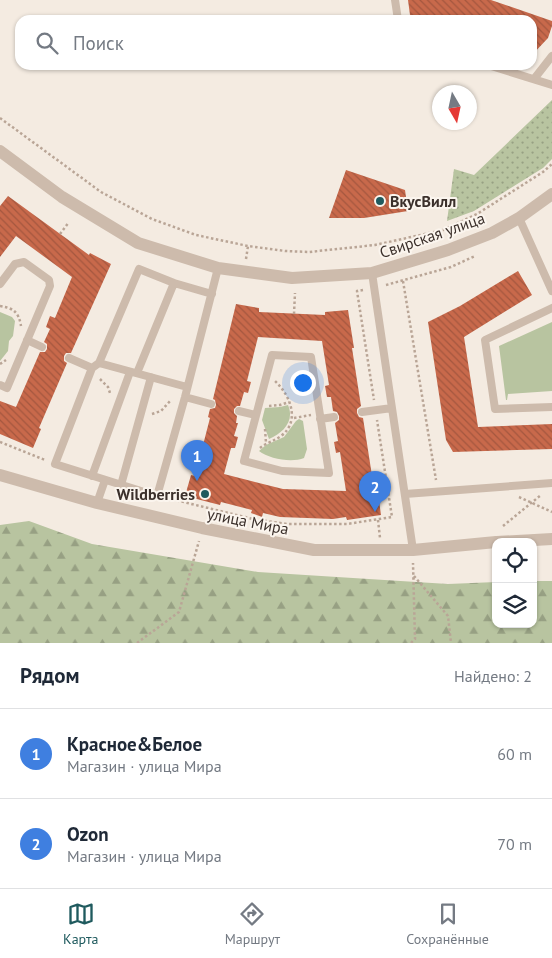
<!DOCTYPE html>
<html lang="ru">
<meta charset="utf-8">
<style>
:root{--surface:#fff;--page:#f6f6f7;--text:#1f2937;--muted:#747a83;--line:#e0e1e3;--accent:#1f5a5e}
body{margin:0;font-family:"PT Sans",sans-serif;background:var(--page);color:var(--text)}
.controls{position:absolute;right:15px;bottom:15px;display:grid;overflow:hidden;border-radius:10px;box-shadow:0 1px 4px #0004}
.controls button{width:45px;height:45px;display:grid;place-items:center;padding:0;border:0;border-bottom:1px solid var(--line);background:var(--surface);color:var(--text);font:25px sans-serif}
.compass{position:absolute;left:432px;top:85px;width:45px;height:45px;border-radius:50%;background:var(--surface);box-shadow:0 1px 4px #0004;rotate:171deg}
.you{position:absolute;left:302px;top:382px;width:18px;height:18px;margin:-12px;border:4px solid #fff;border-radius:50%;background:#1a73e8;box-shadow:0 0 0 8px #1a73e833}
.badge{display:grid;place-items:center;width:32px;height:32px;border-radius:50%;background:var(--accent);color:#fff;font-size:16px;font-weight:700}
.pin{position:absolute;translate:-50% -41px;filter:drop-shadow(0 1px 2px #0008)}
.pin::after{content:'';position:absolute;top:26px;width:18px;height:15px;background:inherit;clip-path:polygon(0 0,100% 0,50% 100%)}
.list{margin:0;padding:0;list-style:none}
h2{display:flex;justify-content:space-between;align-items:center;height:65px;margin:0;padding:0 20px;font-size:21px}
h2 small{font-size:16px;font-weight:400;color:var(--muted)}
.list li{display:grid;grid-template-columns:32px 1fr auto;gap:15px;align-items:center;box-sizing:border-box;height:90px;padding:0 20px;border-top:1px solid var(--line)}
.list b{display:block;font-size:19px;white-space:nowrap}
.list p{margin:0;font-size:16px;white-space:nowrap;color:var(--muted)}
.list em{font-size:16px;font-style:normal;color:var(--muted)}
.icon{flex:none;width:28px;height:28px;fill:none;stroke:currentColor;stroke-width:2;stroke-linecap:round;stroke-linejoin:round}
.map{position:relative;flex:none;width:552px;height:643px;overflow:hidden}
.search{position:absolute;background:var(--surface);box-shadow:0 1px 4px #0004;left:15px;right:15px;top:15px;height:55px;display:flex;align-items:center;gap:12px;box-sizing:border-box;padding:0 18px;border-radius:15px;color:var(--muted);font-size:19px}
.sheet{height:245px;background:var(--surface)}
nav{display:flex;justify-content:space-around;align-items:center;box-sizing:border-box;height:70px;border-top:1px solid var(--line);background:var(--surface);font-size:14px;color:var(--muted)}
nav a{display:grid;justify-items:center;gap:2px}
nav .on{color:var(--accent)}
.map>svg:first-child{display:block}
</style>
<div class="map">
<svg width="552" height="643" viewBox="0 0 552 643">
<defs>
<pattern id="grass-dots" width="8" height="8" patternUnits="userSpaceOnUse" patternTransform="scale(1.25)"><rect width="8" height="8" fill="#b8c4a0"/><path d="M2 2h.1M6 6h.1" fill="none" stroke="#97a083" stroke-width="1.8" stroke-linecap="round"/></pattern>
<pattern id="forest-firs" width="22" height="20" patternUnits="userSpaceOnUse" patternTransform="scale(1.25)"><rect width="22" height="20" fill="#b8c4a0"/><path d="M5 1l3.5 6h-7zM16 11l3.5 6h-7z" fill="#97a083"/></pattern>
<pattern id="building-back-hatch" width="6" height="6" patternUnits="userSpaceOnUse" patternTransform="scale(1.25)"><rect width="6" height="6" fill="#c8694b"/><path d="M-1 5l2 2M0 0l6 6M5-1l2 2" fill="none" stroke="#a4573f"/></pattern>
</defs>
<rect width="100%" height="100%" fill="#f4ebe1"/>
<path fill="url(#grass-dots)" d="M552,100V159L543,168L474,211L447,221L454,169L474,175Z"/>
<path fill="url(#forest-firs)" d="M29,521L92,544L258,572L448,584L496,582V624H533V581H552V643H0V525Z"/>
<path fill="#b8c4a0" d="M0,312L12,317L15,321L13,336L9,341L8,351L0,361Z
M552,322V391L508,394L507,400H506L499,346Z
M288,405C295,421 283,433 269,439L262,420L265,408L280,407Z
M299,419L303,421L307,449L304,458C292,463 269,459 259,451L266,445L284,437L296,421Z"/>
<path fill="url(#building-back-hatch)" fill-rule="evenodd" d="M408,0H491L552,21V26L548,38L532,55V20H425L410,15Z
M346,170L405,190L408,211L364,218H329Z
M8,196L89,255L90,253L111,264L71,353H66L64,356V361L67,363L39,428L41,429L33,448L0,434V401L16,407L40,352H45L47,349V344L44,342L50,329L46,327L50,316L55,318L72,277L16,236L0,257V206Z
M518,271L532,295L464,337L478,427L552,424V449L453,452L446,440L428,322L460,306Z
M236,304L259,308V312L325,315V312L348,310L354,348H352L361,406L357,409V413L359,417L363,418L375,495L378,494L381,515L347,520L346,517L333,519L280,517L263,513L262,517L251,513L252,510L221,502L220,505L185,496L191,475L195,476L210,418L208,417L210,409L215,408L216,405L215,400L213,399ZM258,337L322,341L329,385L325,386L327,397H331L333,411L337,412L339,416V420L335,423L338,441L334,442L336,453L340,452L346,491L283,489L224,474L231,448H235L238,437L234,436L238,423H236L237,416L234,413V409L237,406H240L244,392L248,393L251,382L247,381Z"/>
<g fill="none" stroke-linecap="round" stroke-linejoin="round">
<path stroke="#b9a596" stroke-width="2.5" stroke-dasharray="2.5 2.5" stroke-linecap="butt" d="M0,118L101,192L152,219L196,235L248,246L285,251L309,252L375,245L443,230L477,214L543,172L552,164
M60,234L69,222
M246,259L248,246
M403,281L436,480
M386,285L451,267L475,256
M363,290L357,291L374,400
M0,306C14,308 19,313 21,326
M294,314L295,293
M0,364L6,360
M100,379L108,387L110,393
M269,406L280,405L289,402
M152,414L161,411L171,400
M294,418L311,415
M265,429L266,443
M0,442L45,460
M260,448C266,443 274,441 281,436C301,421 290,395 275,381
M519,497L552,512
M167,498L253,519L287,524H347L392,517L377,420
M378,520L380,538
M503,526L541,495
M414,576L448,616L451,643
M137,643L179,612L199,541
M411,643L415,639L413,563"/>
<path stroke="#cdbbac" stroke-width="8" d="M395,0L398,20
M488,65L552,85
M534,79L552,56
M519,218L552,291
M372,273L413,550
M0,284L15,264L24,262L49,280L50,286L7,388L0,385
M212,294L174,283L139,269L99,363L92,368L55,464L157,496L185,397L218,268
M552,308L485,340L495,409L552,407
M27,340L42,347
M272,355L311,357L329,473L282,471L244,461Z
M69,358L92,368
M99,363L187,387
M137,373L174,283
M185,397L211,404
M239,411L256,415
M362,412L392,408
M320,419L334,417
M92,476L130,372
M121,485L151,377
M405,494L552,483
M97,503L105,480"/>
<path stroke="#cdbbac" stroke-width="12" d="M0,151L62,197L138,243L218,268L292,278L372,273L448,250L492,233L519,218L552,194
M0,475L97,503L202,528L314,550H413L496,542
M497,542L552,539"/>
</g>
<g fill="#1f5a5e" stroke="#fbf5ee" stroke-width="2">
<circle cx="380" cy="201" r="5"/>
<circle cx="205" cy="494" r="5"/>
</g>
<g text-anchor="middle" stroke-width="4" stroke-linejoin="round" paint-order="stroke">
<g font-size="16" font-weight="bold" fill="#3b302b" stroke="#fbf5ee" text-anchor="start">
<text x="390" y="207">ВкусВилл</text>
<text x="195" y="500" text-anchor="end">Wildberries</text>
</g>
<g font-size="16" fill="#3b302b" stroke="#fbf5ee">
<text transform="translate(432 235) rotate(-19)" y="6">Свирская улица</text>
<text transform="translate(248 521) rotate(11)" y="6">улица Мира</text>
</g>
</g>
</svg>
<div class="controls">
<button><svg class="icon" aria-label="locate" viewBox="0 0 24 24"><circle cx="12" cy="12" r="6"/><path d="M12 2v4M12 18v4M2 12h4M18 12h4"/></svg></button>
<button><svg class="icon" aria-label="layers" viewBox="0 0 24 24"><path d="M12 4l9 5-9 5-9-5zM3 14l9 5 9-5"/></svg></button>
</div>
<svg class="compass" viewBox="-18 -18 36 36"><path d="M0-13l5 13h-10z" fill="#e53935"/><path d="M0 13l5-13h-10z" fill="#747a83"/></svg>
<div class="you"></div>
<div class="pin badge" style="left:197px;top:481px;background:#3f7fe0">1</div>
<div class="pin badge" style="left:375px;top:512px;background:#3f7fe0">2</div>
<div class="search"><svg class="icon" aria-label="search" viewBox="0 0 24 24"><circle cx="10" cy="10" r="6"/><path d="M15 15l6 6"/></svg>Поиск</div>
</div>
<section class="sheet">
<h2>Рядом<small>Найдено: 2</small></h2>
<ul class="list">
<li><span class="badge" style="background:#3f7fe0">1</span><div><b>Красное&amp;Белое</b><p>Магазин · улица Мира</p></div><em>60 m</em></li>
<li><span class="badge" style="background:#3f7fe0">2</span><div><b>Ozon</b><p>Магазин · улица Мира</p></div><em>70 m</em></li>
</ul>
</section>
<nav>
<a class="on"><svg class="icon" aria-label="map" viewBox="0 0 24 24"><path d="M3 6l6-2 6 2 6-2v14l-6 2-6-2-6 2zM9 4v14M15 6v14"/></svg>Карта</a>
<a><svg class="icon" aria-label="directions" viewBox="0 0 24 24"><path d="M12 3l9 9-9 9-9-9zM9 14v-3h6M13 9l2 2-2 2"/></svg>Маршрут</a>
<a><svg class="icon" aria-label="saved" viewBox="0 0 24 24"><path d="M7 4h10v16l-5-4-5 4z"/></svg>Сохранённые</a>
</nav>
